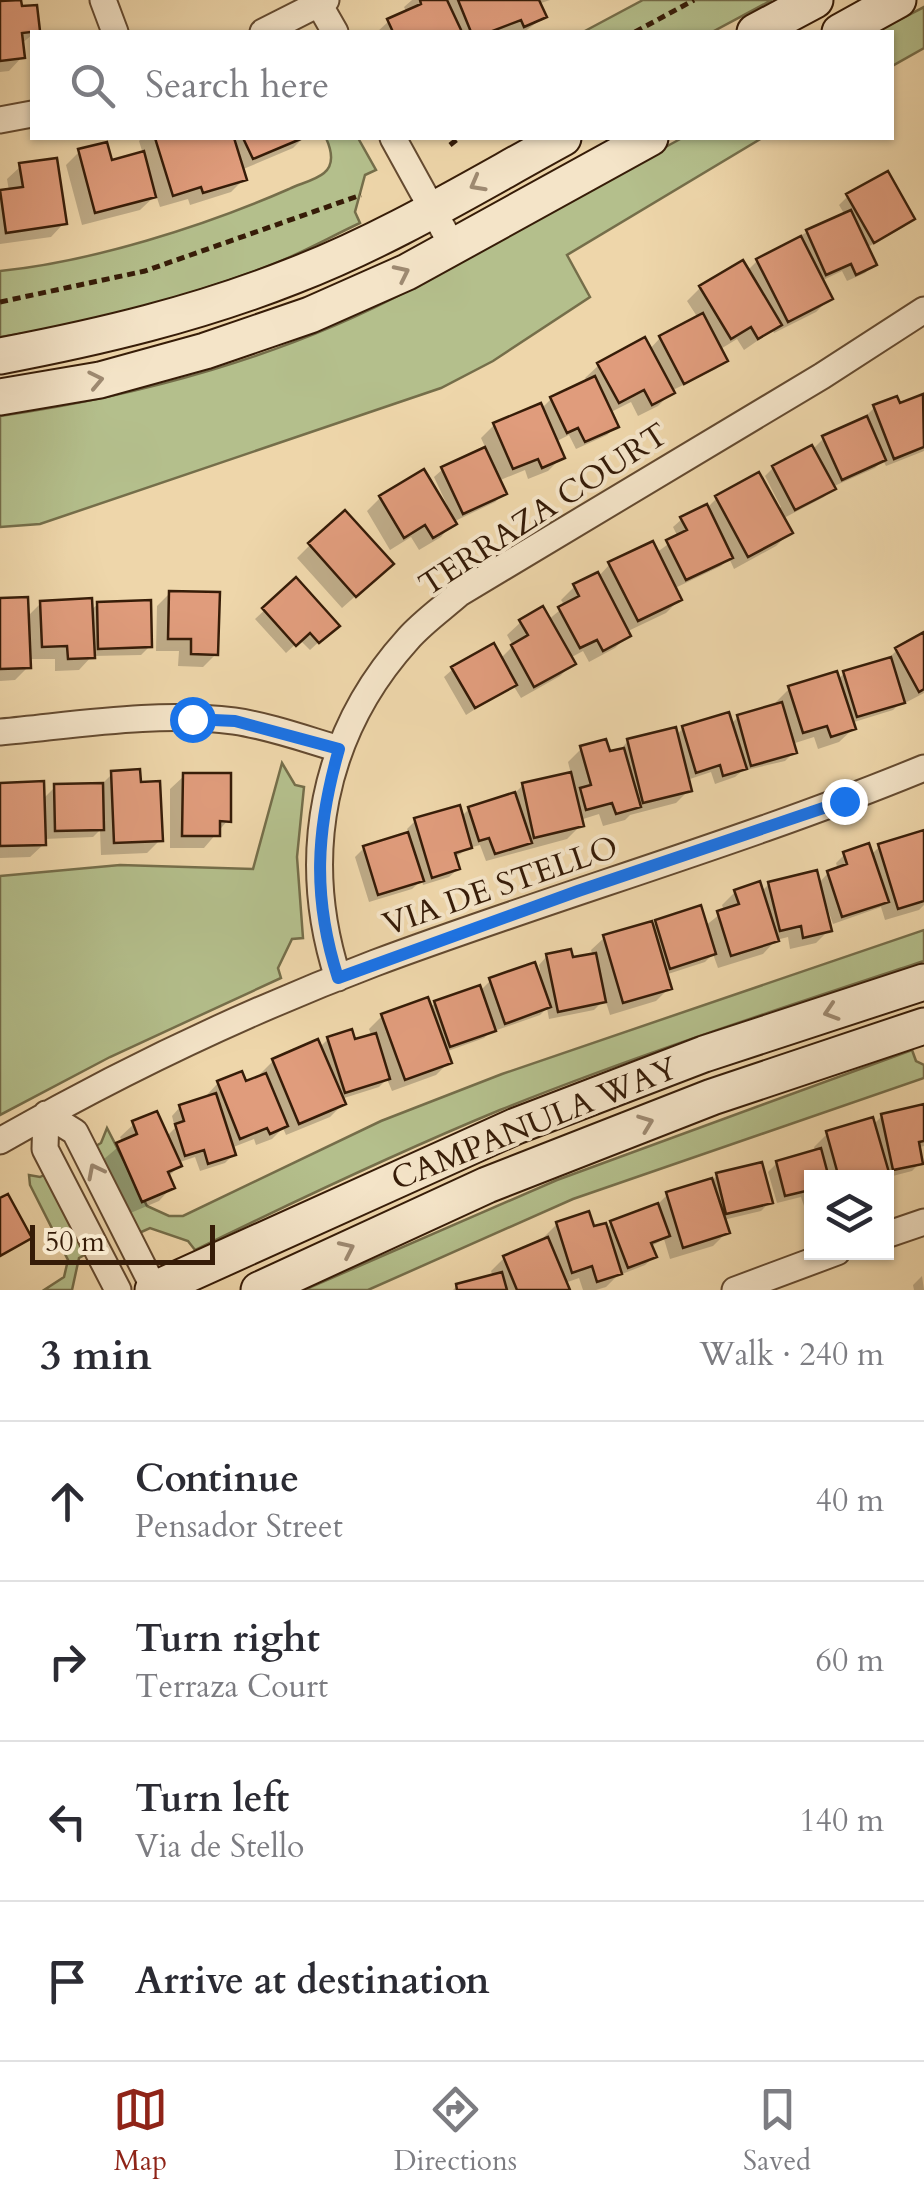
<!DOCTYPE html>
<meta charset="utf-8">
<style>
:root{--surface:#fff;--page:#f2f2f3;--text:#2b2b33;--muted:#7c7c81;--line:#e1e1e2;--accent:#8f2418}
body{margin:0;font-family:Cardo,serif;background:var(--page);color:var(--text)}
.controls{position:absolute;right:30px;bottom:30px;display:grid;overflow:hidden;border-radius:0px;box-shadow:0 2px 8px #0004}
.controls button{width:90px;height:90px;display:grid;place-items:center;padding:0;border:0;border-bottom:2px solid var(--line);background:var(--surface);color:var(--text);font:50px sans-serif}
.scale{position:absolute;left:30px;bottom:25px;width:185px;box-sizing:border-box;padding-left:10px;border:5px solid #361c08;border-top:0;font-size:28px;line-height:35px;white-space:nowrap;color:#361c08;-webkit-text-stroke:8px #f4e4c8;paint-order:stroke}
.stop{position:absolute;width:30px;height:30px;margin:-22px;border:8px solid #1a73e8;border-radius:50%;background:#fff}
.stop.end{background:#1a73e8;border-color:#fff;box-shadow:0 2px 10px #0008}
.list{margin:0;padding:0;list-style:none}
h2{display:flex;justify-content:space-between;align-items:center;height:130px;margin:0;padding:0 40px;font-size:42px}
h2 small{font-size:32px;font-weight:400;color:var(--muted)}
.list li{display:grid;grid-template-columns:65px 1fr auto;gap:30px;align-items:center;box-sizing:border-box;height:160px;padding:0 40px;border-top:2px solid var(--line)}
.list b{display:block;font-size:38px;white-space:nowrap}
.list p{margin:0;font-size:32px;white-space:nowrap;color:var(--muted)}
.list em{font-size:32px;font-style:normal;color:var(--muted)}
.icon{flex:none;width:55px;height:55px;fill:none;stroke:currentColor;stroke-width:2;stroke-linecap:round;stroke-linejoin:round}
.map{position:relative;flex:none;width:924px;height:1290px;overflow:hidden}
.search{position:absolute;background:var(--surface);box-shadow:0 2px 8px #0004;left:30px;right:30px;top:30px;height:110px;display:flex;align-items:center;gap:25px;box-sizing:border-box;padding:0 35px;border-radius:0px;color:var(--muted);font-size:38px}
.sheet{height:770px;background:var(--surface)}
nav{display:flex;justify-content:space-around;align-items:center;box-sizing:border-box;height:140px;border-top:2px solid var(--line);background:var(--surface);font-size:28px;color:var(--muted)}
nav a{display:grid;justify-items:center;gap:5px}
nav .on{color:var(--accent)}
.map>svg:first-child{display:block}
</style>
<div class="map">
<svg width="924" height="1290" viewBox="0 0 924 1290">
<rect width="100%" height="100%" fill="#eed6aa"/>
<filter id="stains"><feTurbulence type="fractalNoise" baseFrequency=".002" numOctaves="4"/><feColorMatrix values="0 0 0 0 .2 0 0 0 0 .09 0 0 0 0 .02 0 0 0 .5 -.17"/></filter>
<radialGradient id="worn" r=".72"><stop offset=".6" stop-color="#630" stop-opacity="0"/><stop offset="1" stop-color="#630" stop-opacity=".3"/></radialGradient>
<path fill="#b4bf8c" stroke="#756e4a" stroke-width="2.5" d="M643,0H772L712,32H583Z
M924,7V48L892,66V32H876Z
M326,138H358L376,170L365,175L355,212L360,223C330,237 300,254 269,266C182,298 92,324 0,337V271C91,262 205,226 289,189C299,184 316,180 324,173C335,164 331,149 326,138Z
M682,138H762L567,255L590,297L493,361L441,388L40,524L0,527V416C140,396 286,356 411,289C503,241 592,187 682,138Z
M282,763L295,785L304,787L297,857L303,938L292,939L278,968L281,978L110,1057L0,1115V876L120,865L253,869Z
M924,930V961C782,1008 639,1054 500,1110C396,1153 295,1201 195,1250L188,1241L150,1228L139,1233L94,1147L101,1143L107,1128L147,1206L169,1216H183L381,1121L502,1074Z
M912,1050L916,1061L924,1065V1078L573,1199L368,1290H304L557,1180Z
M48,1173L88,1253L79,1258L72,1290H44L64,1277L68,1260L30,1185L29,1175L40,1177Z"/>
<path fill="#0003" d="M412,0H550L538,4L544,17L524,32H377L389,21L407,13L404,7Z
M0,3L20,9L38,30L21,44L22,57L9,71L0,72Z
M142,138H303L293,148L241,170L244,179L231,192L190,205L188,199L160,207L156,195L140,210L82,225L66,165L79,152L110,163L143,154L139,141Z
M21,166L64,223L51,237L0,244V193L9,191L7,179Z
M848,196L912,219L904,227L866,248L874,264L865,273L847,281L842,271L821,281L830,298L816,312L774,333L773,330L744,350L737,339L719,350L725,360L716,369L675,389L658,406L638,416L631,402L609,413L616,426L607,435L576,449L569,435L555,442L562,457L548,471L528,479L525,470L498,481L504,494L495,502L453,522L441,537L419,550L411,537L390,550L367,511L380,498L447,505L434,477L443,469L486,449L481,438L494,425L541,409L551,399L588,382L585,378L599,365L649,350L660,338L698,318L687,301L700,288L747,271L757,261L807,232L845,215L839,205Z
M921,397L924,451L886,466L883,460L875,468L832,487L824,497L782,519L790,532L776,546L734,569L729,558L721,566L673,589L679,600L666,613L626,632L628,635L615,648L589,662L583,651L570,658L573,663L560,676L521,698L513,685L466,715L444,677L453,669L500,659L513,646L507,635L521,622L548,620L565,606L561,600L575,586L598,577L610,564L656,553L678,537L673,527L682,519L706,509L717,498L777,509L781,507L765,476L773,468L812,450L824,438L867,419L866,416L875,407L898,406Z
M310,545L377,577L342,608L297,558Z
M296,581L336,626L310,650L300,640L286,653L255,619Z
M170,593L216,654L203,667L178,666L179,651H156L157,606Z
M0,600L26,618L41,603L90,611L98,604L150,646L141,655L92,656L79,670L55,671V659H28V667L15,680L0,681Z
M924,635V693L905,703L904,700L893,710L851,723L853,729L839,742L818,749L814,737L792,744L794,752L785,761L742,771L735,777L715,784L711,772L687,780L689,790L676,803L630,815L625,820L603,826L599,814L580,820L581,825L567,839L486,861L480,845L469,848L454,858L458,869L449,877L423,885L422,880L412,889L369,902L355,857L364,848L409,834L407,829L416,820L461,817L469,809L513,795L523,785L571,774L568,762L581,749L608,754L618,752L628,741L676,736L683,728L731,724L738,717L777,706L776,702L789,689L837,681L844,673L886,661L897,650Z
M112,774L138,784L160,840L147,853L101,855L100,830L93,837L44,839V844L30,857L0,858V785L42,800L55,787L100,786Z
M184,776L228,820L204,848H170V789Z
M924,838V905L919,910L885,920L881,907L833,924L827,907L824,908L829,930L816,943L790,949L788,937L776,940L763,954L718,968L713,954L705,962L665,975L669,988L656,1001L610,1015L605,999L594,1010L549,1019L547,1008L540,1015L497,1030L496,1027L484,1038L445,1052L449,1062L436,1075L392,1091L387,1079L379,1087L341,1099L343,1104L330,1117L286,1135L283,1128L272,1139L256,1145L254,1139L231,1148L233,1155L225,1163L200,1171L195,1157L177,1163L179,1166L168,1177L172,1187L159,1201L128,1214L104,1159L123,1143L120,1137L134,1124L166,1137L175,1128L172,1116L180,1107L205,1097L218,1083L245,1084L261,1077L260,1074L273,1061L319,1048L328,1039L353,1042L372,1037L369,1029L382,1016L429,1008L435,1003L479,992L491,980L541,977L539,965L547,956L571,960L593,956L591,950L605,937L651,927L656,922L705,926L724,911L722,905L735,892H761L769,884H818L828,873L838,870L836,863L845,854L871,855L880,846Z
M924,1107V1146L917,1148L920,1163L912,1171L885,1178H812V1207L805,1209L801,1197L777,1203L768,1172L777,1163L816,1152L814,1147L827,1134L872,1126L882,1116Z
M717,1175L770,1202L761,1211L723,1220L727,1232L713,1246L670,1259L664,1239L650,1247L654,1257L645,1265L617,1276L606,1287L596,1290H583L579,1278L565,1283L567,1290H453L457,1286L493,1277L491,1271L504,1258L545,1241L544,1237L557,1224L605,1230L612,1223L655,1207L667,1195L713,1180Z
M922,1276L924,1290H914L913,1285Z"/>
<path fill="#e09c7c" stroke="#361c08" stroke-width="2.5" d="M21,0L22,6L37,5L40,31L22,33L25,58L0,61V1Z
M420,0H447L462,32H393L387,19L421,4Z
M458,0H539L547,17L524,27L521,20L490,32H471Z
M155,138H234L247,180L203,193L201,187L173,196Z
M243,138H303L253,159Z
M107,142L112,160L144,151L156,197L95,213L78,149Z
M57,158L67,224L6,233L0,190L23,187L19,163Z
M888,171L915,219L874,243L846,194Z
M851,210L877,265L856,275L851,264L826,275L806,230Z
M801,236L833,299L788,322L756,259Z
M743,260L782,325L758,339L751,327L731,339L699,286Z
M703,313L728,361L684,384L659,336Z
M645,337L675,393L652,405L644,390L619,403L597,363Z
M595,376L619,427L585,442L578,428L567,433L550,397Z
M923,394L924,447L894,459L873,405L897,396L900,403Z
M541,403L565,458L542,468L538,459L513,469L493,423Z
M867,416L886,460L842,480L822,436Z
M812,445L836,489L795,510L772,466Z
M485,447L507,494L463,514L441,467Z
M424,469L457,524L433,538L425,525L404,538L379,496Z
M759,472L793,533L748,557L715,496Z
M707,504L733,558L686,580L666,540L687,530L680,517Z
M345,510L394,564L356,597L308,543Z
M653,541L682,600L638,621L608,562Z
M598,572L631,636L603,651L597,640L580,648L558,607L579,596L573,584Z
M296,577L340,626L319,643L310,633L296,646L262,608Z
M169,591L220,592L218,655L191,654V639H168Z
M28,597L31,668L0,669V598Z
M92,598L95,658L68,659L67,646L42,647L40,601Z
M151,600L152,647L98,649L97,602Z
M543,606L576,664L534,687L511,645L528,635L519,620Z
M924,632V689L919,692L895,648Z
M494,643L517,685L475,708L451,667Z
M891,657L905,703L857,717L843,671Z
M837,671L856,729L831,737L827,726L803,733L788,686Z
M782,702L797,753L751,766L737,715Z
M729,712L747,769L723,776L720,765L696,773L682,726Z
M676,727L692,791L643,803L627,739Z
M606,739L610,751L624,748L641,807L616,814L612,803L586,810L580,788L591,785L580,746Z
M140,769L141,782L160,781L163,841L114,843L111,771Z
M571,772L584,826L534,838L522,783Z
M183,773H231V822L220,821V836H182Z
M44,781L46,845L0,846V783Z
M103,783L104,830L55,831L54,784Z
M515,792L532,843L495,854L489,838L479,841L468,807Z
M460,805L472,848L455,853L460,869L432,878L414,818Z
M924,830V901L898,909L878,844Z
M408,832L424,881L378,895L363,846Z
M869,843L889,902L842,917L827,871L847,864L843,852Z
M817,870L832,931L803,938L801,926L780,931L768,882Z
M760,881L779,941L731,956L717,911L739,904L734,890Z
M701,905L716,954L670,969L655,920Z
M652,921L672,989L623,1003L603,935Z
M571,949L573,957L596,953L606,1002L558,1012L546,954Z
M535,962L551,1007L505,1024L489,978Z
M480,985L496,1031L450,1047L434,1001Z
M428,997L452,1063L405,1080L381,1014Z
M352,1029L355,1039L376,1033L390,1079L345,1093L327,1037Z
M318,1039L346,1104L299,1124L272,1059Z
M242,1071L246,1081L266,1073L288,1126L270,1134L267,1128L240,1139L217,1081Z
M216,1093L236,1155L208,1164L204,1150L185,1156L175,1124L184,1121L179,1105Z
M924,1104V1141L919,1142L923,1164L893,1170L881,1114Z
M157,1111L182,1166L168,1172L175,1188L142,1202L116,1143L137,1134L132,1121Z
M873,1117L890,1176L839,1178L826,1131Z
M821,1148L829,1178H812V1196L810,1190L785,1196L776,1161Z
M762,1162L773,1203L726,1214L716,1173Z
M712,1178L730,1233L683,1248L666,1192Z
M8,1194L32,1238L0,1256V1198Z
M658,1203L670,1236L651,1243L657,1257L628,1268L610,1221Z
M589,1211L594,1226L606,1223L622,1274L597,1282L592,1266L572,1273L556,1222Z
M548,1237L570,1290H517L503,1256Z
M502,1272L507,1290H457L456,1284Z"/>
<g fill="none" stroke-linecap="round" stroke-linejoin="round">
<defs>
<path id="street" d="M103,0L115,32
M319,4L335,32
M263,32L326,0
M0,120L32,114
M393,138L452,245
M0,732C76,725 157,711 234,721C269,726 305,739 339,749
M338,978C299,857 322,734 408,639C423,622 443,608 460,593L822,376L924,310
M0,1141C120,1072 246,1012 375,963C557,895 744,842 924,768
M886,1235L924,1222
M118,1290L45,1149L46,1114L75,1132L155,1290
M735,1290L837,1252"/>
<path id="secondary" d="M755,32L815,0
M840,32L898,0
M0,356C100,337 197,314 293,276C387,240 475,186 563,138
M0,397L100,380L205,351L310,315L407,272L650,138
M153,1290L516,1126L704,1054L924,982
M259,1290L487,1185L712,1097L924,1026"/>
</defs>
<use href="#street" stroke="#644a30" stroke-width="29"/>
<use href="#secondary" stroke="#361c08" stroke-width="39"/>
<path stroke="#361c08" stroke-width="5" stroke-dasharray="8 5" stroke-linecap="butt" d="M635,32L694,0
M450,145L459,138
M0,302L145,271L361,195"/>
<use href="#street" stroke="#f4e4c8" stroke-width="25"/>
<use href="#secondary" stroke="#f4e4c8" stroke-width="35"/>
</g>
<defs><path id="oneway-chevron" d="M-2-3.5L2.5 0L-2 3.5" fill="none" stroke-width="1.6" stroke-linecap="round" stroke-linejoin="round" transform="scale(2.5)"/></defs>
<g stroke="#9e8a72">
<use href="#oneway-chevron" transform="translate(477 184) rotate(151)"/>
<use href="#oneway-chevron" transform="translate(402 273) rotate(-26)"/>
<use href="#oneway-chevron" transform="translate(96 380) rotate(-12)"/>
<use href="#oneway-chevron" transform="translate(831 1012) rotate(162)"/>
<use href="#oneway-chevron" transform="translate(646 1123) rotate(-21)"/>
<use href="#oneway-chevron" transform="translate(95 1171) rotate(-117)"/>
<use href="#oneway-chevron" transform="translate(347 1249) rotate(-25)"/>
</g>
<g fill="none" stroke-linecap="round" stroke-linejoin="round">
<path stroke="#1a73e8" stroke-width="12" d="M192,719L235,721L339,749C316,830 312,897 338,978L578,891L844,801"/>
</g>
<g text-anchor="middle" stroke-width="8" stroke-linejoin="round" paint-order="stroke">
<g font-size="32" fill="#361c08" stroke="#f4e4c8">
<text transform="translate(543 509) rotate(-33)" y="11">TERRAZA COURT</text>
<text transform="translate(500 885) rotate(-19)" y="11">VIA DE STELLO</text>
<text transform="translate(534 1123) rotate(-22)" y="11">CAMPANULA WAY</text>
</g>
</g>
<rect width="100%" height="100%" filter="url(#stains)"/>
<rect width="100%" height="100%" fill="url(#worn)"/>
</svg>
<div class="controls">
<button><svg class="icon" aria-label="layers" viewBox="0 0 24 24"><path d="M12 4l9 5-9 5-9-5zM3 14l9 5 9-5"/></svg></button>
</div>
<div class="scale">50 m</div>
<div class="stop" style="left:192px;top:719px"></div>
<div class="stop end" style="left:844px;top:801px"></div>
<div class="search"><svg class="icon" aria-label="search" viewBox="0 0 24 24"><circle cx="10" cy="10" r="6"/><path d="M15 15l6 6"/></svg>Search here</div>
</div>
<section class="sheet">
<h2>3 min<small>Walk · 240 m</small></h2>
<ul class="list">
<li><svg class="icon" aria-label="ahead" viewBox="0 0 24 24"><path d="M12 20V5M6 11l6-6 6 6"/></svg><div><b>Continue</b><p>Pensador Street</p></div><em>40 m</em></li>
<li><svg class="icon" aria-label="right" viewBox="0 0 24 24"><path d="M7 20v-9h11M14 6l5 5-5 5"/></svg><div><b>Turn right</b><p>Terraza Court</p></div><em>60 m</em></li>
<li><svg class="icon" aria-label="left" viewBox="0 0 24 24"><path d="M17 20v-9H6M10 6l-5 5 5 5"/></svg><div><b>Turn left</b><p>Via de Stello</p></div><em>140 m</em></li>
<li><svg class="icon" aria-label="arrive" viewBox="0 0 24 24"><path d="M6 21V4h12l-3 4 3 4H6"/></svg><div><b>Arrive at destination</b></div></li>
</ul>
</section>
<nav>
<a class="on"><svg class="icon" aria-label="map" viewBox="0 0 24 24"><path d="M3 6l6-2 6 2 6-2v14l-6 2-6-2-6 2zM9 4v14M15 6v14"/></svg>Map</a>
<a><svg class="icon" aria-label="directions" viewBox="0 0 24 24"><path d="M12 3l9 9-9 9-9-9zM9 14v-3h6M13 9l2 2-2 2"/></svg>Directions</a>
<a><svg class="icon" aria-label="saved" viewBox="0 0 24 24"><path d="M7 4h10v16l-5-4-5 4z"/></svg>Saved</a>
</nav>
